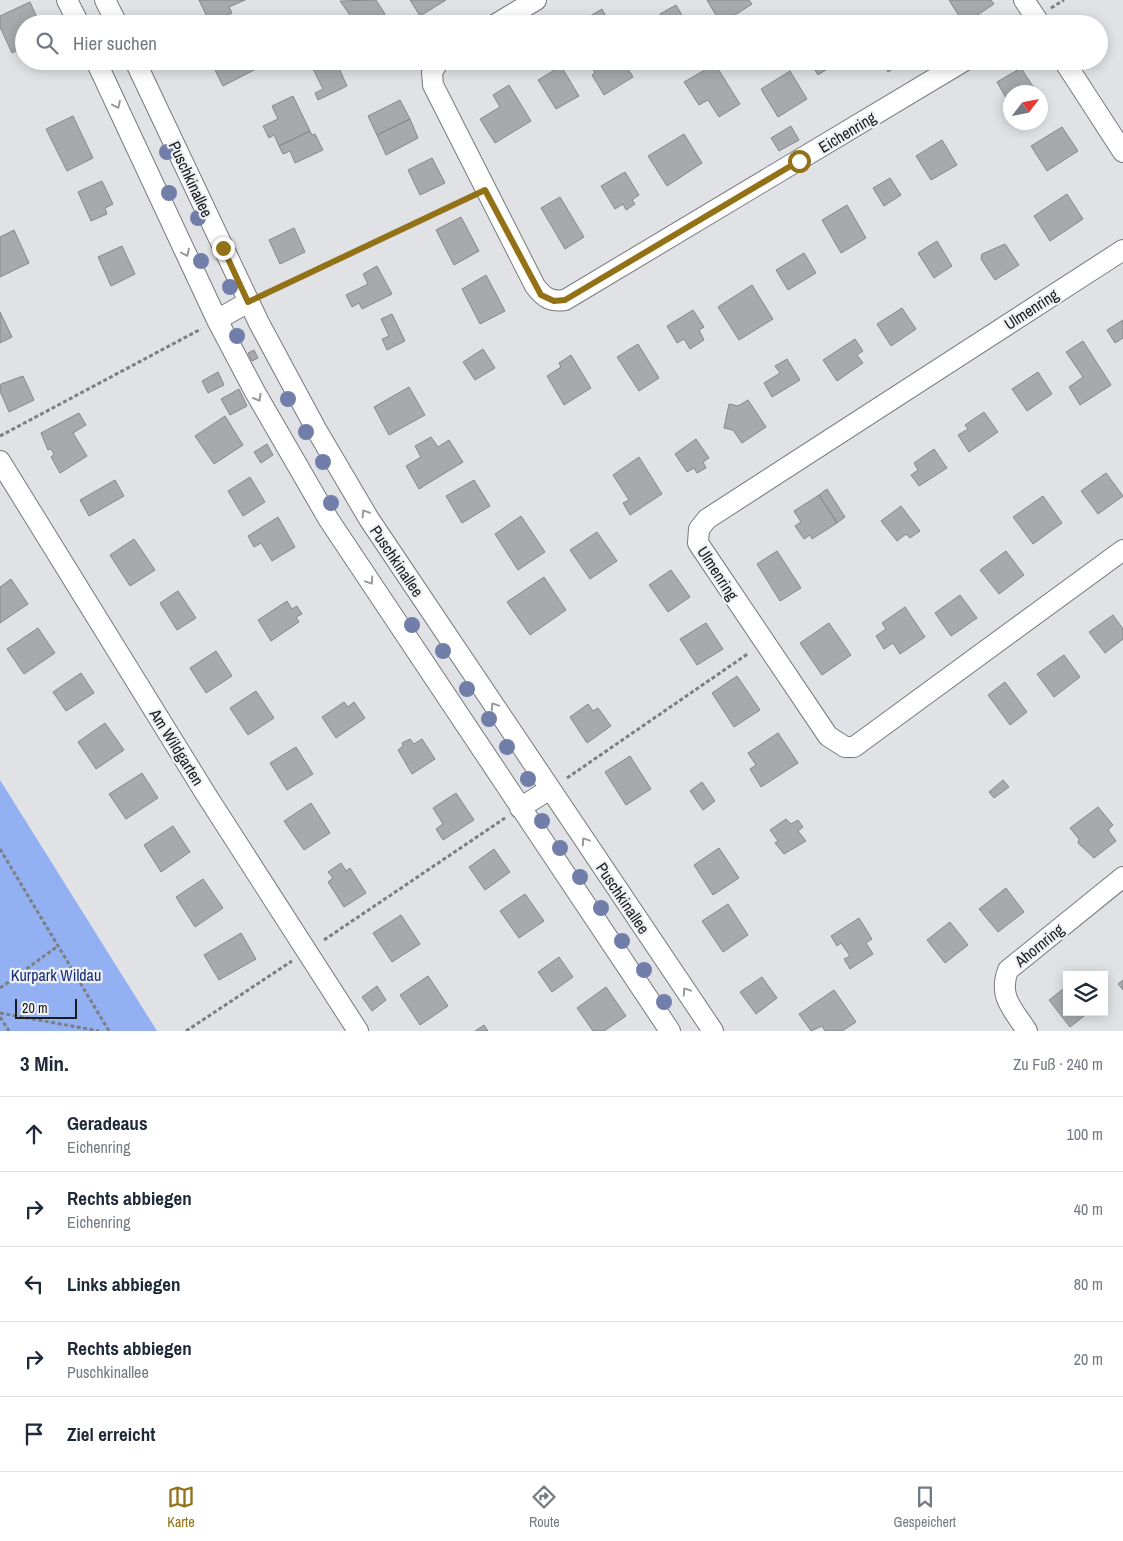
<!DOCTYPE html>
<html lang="de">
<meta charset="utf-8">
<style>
:root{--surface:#fff;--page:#f2f2f3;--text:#1f2937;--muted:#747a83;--line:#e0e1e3;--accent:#927117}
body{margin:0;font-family:"Archivo Narrow",sans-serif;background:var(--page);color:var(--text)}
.controls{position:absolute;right:15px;bottom:15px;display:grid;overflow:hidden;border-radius:0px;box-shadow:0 2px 12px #0003}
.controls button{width:45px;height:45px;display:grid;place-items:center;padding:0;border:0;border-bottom:1px solid var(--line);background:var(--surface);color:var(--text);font:25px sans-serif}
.compass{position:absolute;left:1003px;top:85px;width:45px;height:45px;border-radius:50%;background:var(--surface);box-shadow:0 2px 12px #0003;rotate:58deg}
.scale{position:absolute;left:15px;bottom:12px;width:62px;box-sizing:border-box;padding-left:5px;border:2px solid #1a1b1c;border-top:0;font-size:14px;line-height:18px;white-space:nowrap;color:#1a1b1c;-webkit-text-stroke:4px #eef0f4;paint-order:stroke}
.stop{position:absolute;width:15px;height:15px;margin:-11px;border:4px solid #927117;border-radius:50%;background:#fff}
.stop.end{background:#927117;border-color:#fff;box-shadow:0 1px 5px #0008}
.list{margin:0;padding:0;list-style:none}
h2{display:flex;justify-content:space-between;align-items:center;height:65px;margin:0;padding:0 20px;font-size:21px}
h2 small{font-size:16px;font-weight:400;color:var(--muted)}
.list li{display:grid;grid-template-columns:32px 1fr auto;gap:15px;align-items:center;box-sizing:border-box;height:75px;padding:0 20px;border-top:1px solid var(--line)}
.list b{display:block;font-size:19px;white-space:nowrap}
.list p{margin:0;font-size:16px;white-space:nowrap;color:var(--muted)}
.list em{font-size:16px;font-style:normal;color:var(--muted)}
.icon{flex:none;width:28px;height:28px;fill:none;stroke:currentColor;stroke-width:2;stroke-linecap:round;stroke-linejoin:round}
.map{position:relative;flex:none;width:1123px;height:1031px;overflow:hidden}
.search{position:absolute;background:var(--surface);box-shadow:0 2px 12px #0003;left:15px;right:15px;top:15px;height:55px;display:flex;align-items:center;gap:12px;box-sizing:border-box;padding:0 18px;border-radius:28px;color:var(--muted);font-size:19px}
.sheet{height:440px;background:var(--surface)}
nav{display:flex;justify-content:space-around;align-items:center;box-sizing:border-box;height:70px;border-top:1px solid var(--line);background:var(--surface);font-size:14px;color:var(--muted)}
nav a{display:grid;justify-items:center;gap:2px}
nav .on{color:var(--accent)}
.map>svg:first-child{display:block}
</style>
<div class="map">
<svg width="1123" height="1031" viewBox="0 0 1123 1031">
<rect width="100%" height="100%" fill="#e0e2e6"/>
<path fill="#93b0f3" d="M0,780L157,1031H0Z"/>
<path fill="#a7a9ad" stroke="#86888b" d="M199,0H245L229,7L232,13L210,23Z
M376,0L385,14L371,24H356L340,1Z
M410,0H446L420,16Z
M707,0H749L752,4L721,24Z
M949,0H991L994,4L964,24Z
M30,2L40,24H24V47L12,53L0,27V16Z
M676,5L687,24H653L662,18L660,14Z
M602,9L610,24H595L590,16Z
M906,18L909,24H897Z
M218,61H262L264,65L223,86L212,64Z
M309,61H344L338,66L347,86L318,100L315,93L323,89Z
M599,61H609L611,65L623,61L633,77L604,95L592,75L595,73L591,66Z
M809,61H840L818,75Z
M882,61H905L888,72Z
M715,64L740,104L719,117L708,100L699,105L684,82Z
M561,66L579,96L556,109L538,80Z
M1021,68L1036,91L1010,92V105L997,82Z
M790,71L807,99L778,117L761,89Z
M509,85L531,121L495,143L480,119L500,107L493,95Z
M293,96L310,131L279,146L274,135L269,138L263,126L278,119L272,106Z
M400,100L410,119L377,135L368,116Z
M73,116L93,158L67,171L46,129Z
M410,119L418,138L386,155L377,135Z
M791,126L799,140L779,151L771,138Z
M1062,127L1078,151L1047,171L1031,146Z
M310,131L312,135L315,134L323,150L295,163L290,151L283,154L279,146Z
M684,134L702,163L667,186L648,156Z
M942,140L957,165L931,180L916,156Z
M432,158L445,183L420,195L408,170Z
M625,172L639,195L632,200L635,204L626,210L623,204L615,209L601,186Z
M890,178L901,195L884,206L873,188Z
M102,181L113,204L105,208L107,214L91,221L78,192Z
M1067,194L1083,219L1050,241L1034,216Z
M560,197L584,237L565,249L541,208Z
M847,205L866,238L841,253L822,220Z
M461,217L479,251L454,265L436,230Z
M294,228L305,252L280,264L269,240Z
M14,230L29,263L0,277V237Z
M937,241L952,266L934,278L918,253Z
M1005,244L1019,265L995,280L981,259L982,254Z
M122,246L135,274L111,286L98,257Z
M804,253L816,273L788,290L776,270Z
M377,266L392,294L362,309L359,303L352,307L346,295L368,284L363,274Z
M486,275L505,311L480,324L462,289Z
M752,285L773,319L739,340L718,307Z
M902,308L916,329L891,346L877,324Z
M693,310L704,327L699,330L704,340L690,349L684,339L677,343L667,326Z
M0,312L12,337L0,343Z
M392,314L405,341L387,350L382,339L389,336L381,319Z
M1123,320V338L1115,343L1107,330Z
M855,339L863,351L857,355L863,363L837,381L823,360Z
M1083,341L1111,385L1080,405L1069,387L1083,377L1066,352Z
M638,344L659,378L639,391L617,357Z
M483,349L495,368L475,380L463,362Z
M254,350L258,358L252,361L248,353Z
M571,355L591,388L564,405L547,376L561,367L559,363Z
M787,359L800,380L772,397L764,383L780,373L775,366Z
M218,372L224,385L208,393L202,381Z
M1038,372L1052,394L1027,411L1012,389Z
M23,376L34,400L9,412L0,391L1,384Z
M409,387L425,415L389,435L374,407Z
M239,389L247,406L230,415L221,399Z
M748,400L766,427L742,443L733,430L724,428L729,404L738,406Z
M984,412L998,432L969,452L958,435L968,429L965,425Z
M79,413L86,425L73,433L87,456L60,473L51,457L54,454L51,449L48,450L41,433Z
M225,416L243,445L214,464L195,436Z
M431,437L438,447L449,440L463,462L419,489L406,466L421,457L415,446Z
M696,439L709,458L703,462L706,468L697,473L694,468L687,472L675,454Z
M267,444L273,455L261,463L254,452Z
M934,449L947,468L919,486L911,475L918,470L914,463Z
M639,457L662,494L630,515L623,503L629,500L613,475Z
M1106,473L1123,496L1098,514L1081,491Z
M250,477L265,502L243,516L228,491Z
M115,480L124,496L89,516L80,500Z
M474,480L490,506L462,523L446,496Z
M827,489L845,517L837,523L819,495Z
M819,495L837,523L812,539L810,535L804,539L795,526L801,522L794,511Z
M1043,496L1062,523L1033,544L1013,517Z
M901,506L920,531L910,538L906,534L897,541L881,521Z
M521,516L545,552L518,570L495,534Z
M278,517L295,547L272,561L261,543L254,547L248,536Z
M597,532L617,561L590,579L570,550Z
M134,539L155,570L130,586L110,555Z
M777,551L801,588L780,601L757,564Z
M1006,551L1024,575L999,594L980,570Z
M671,570L690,597L668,612L649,585Z
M544,577L566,610L530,635L507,602Z
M11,579L28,604L0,623V587Z
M178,591L196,618L177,630L160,603Z
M960,595L977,618L951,636L935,613Z
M287,601L292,609L297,606L302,614L296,617L299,622L271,641L258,620Z
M905,607L925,637L900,654L893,643L884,649L876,636L886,629L882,623Z
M1113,615L1123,629V639L1105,653L1089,632Z
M706,623L723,649L697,665L680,639Z
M829,623L851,655L822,675L800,643Z
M38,628L55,653L24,674L7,649Z
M216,651L232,676L206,693L190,668Z
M1064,655L1080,677L1054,697L1037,674Z
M81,673L94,693L66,711L53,692Z
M737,676L760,710L734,727L712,693Z
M1005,682L1027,712L1010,725L988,695Z
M256,691L274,718L248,735L230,708Z
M344,702L348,707L354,702L365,718L336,738L322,717Z
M588,704L593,711L598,708L611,726L587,743L570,717Z
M105,723L124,750L96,769L78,742Z
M778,733L798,763L761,787L750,769L756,765L748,753Z
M410,739L414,744L422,739L435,759L412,774L398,750L403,746L402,743Z
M296,747L313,774L287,790L270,763Z
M630,756L651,789L626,805L605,772Z
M142,773L158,798L126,819L109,794Z
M1003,780L1009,787L994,798L989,792Z
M702,782L715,801L703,810L690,791Z
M456,793L474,820L443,840L436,829L443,824L433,808Z
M311,803L330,833L304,850L284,821Z
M1098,807L1113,825L1108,830L1116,841L1094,858L1078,843L1079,839L1070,828Z
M786,819L791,824L798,820L803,827L798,831L806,841L784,854L775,843L778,841L770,830Z
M173,826L190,852L161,872L144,845Z
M719,848L739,878L713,895L694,865Z
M494,849L510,872L485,890L469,867Z
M341,863L346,871L350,868L366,893L344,907L328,882L333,878L328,872Z
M203,879L223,908L195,927L176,897Z
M1006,888L1024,912L998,932L979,909Z
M525,894L544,921L519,938L500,911Z
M728,904L748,935L723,952L702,921Z
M401,915L420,944L392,962L373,933Z
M859,918L872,939L866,943L873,954L850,969L844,959L850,956L841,943L837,946L831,936Z
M950,922L968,945L945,963L927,940Z
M241,933L256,959L219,980L204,955Z
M559,957L573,977L552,992L538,972Z
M428,976L448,1006L420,1025L400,995Z
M762,977L777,998L756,1014L740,992Z
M1123,980V990L1118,984Z
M377,986L386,1000L372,1011L362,997Z
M1067,986V1012L1088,1013L1070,1027L1049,1000Z
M606,987L626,1016L604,1031H593L577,1008Z
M834,990L856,1022L842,1031H825L822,1026L811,1031L799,1014Z
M484,1025L488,1031H475Z"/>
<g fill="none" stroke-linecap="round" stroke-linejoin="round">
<defs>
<path id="minor" d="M67,0L79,24
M105,0L117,24
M1024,0L1040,24
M496,24L536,0
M96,61L217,320L255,392L329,520L670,1031
M135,61L259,323L316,429L369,519L713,1031
M439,61L432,72L433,85L535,286C544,298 551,302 565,300L964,61
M1064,61L1123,152
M1123,250L707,519L699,529L698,543L828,736L845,747H854L1123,550
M217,320L248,302
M0,461L207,796L358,1031
M520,808L550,789
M1027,1031C1013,1009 998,997 1008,970L1123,877"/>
</defs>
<use href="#minor" stroke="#77797c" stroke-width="22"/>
<path stroke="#7d7e81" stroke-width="3" stroke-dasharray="4 2.5" stroke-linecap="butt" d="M1051,8L1064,0
M266,294L469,198
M0,436L201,329
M567,778L749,653
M0,849L109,1031
M324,940L505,818
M0,988L58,946
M0,1013L99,1031
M0,1017L9,1031
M186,1031L292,961"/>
<use href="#minor" stroke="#fff" stroke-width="20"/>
</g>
<g fill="#707ea9">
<circle cx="167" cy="152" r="8"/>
<circle cx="169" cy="193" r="8"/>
<circle cx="198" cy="218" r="8"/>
<circle cx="201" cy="261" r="8"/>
<circle cx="230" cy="287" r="8"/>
<circle cx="237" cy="336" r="8"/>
<circle cx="288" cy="399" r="8"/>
<circle cx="306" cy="432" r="8"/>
<circle cx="323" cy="462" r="8"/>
<circle cx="331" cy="503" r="8"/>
<circle cx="412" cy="625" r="8"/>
<circle cx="443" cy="651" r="8"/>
<circle cx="467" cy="689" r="8"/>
<circle cx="489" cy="719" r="8"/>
<circle cx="507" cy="747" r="8"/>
<circle cx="528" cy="779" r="8"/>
<circle cx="542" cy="821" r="8"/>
<circle cx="560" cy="848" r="8"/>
<circle cx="580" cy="877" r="8"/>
<circle cx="601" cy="908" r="8"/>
<circle cx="622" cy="941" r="8"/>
<circle cx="644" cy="970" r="8"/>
<circle cx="664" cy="1002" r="8"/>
</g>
<defs><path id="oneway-chevron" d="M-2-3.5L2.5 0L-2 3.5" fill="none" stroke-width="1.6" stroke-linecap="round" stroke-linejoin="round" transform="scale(1.25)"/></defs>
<g stroke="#989899">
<use href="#oneway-chevron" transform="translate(117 105) rotate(65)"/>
<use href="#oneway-chevron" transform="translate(186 253) rotate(65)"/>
<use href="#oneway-chevron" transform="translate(258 398) rotate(60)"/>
<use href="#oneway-chevron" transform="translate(365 513) rotate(-121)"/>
<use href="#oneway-chevron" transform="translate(370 581) rotate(56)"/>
<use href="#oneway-chevron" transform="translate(494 706) rotate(-124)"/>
<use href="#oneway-chevron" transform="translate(585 841) rotate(-124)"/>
<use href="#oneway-chevron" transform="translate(686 991) rotate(-124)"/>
</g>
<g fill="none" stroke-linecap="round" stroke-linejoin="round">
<path stroke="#927117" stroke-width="6" d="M223,248L248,302L485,190L541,295L554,301L565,300L799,161"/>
</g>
<g text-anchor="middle" stroke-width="4.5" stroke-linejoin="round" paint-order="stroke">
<g font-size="16" fill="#1a1b1c" stroke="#eef0f4">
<text transform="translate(847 132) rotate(-31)" y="6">Eichenring</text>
<text transform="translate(191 179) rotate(65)" y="6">Puschkinallee</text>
<text transform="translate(1031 309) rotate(-33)" y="6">Ulmenring</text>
<text transform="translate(397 561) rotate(56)" y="6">Puschkinallee</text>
<text transform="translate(718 573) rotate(57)" y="6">Ulmenring</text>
<text transform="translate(177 747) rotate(58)" y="6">Am Wildgarten</text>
<text transform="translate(623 898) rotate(56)" y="6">Puschkinallee</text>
<text transform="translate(1039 945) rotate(-39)" y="6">Ahornring</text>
</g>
<g font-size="16" fill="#152c77" stroke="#eef0f4">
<text x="56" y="981">Kurpark Wildau</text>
</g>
</g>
</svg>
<div class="controls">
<button><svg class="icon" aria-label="layers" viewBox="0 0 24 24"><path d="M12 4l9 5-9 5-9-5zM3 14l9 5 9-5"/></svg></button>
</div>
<svg class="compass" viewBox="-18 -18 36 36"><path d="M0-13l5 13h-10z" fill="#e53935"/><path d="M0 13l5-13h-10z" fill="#747a83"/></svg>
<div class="scale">20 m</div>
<div class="stop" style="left:799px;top:161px"></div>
<div class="stop end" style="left:223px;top:248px"></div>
<div class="search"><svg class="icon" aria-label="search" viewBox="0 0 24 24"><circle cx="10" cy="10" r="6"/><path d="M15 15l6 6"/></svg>Hier suchen</div>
</div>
<section class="sheet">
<h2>3 Min.<small>Zu Fuß · 240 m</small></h2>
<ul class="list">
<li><svg class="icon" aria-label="ahead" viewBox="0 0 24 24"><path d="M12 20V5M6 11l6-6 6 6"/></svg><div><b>Geradeaus</b><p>Eichenring</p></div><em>100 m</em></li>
<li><svg class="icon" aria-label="right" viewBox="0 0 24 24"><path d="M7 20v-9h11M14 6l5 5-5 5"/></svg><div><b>Rechts abbiegen</b><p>Eichenring</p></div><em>40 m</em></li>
<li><svg class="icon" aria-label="left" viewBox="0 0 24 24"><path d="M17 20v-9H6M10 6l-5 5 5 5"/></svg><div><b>Links abbiegen</b></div><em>80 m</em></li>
<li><svg class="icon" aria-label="right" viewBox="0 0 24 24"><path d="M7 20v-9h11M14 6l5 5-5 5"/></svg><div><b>Rechts abbiegen</b><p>Puschkinallee</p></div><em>20 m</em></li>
<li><svg class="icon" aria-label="arrive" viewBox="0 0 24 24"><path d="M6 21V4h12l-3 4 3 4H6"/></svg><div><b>Ziel erreicht</b></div></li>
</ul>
</section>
<nav>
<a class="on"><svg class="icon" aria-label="map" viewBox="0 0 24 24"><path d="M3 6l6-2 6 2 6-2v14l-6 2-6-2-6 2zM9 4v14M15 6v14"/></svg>Karte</a>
<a><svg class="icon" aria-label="directions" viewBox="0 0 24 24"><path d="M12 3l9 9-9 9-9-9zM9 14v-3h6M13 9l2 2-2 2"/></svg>Route</a>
<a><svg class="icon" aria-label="saved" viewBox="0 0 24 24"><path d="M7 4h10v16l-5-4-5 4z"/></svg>Gespeichert</a>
</nav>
